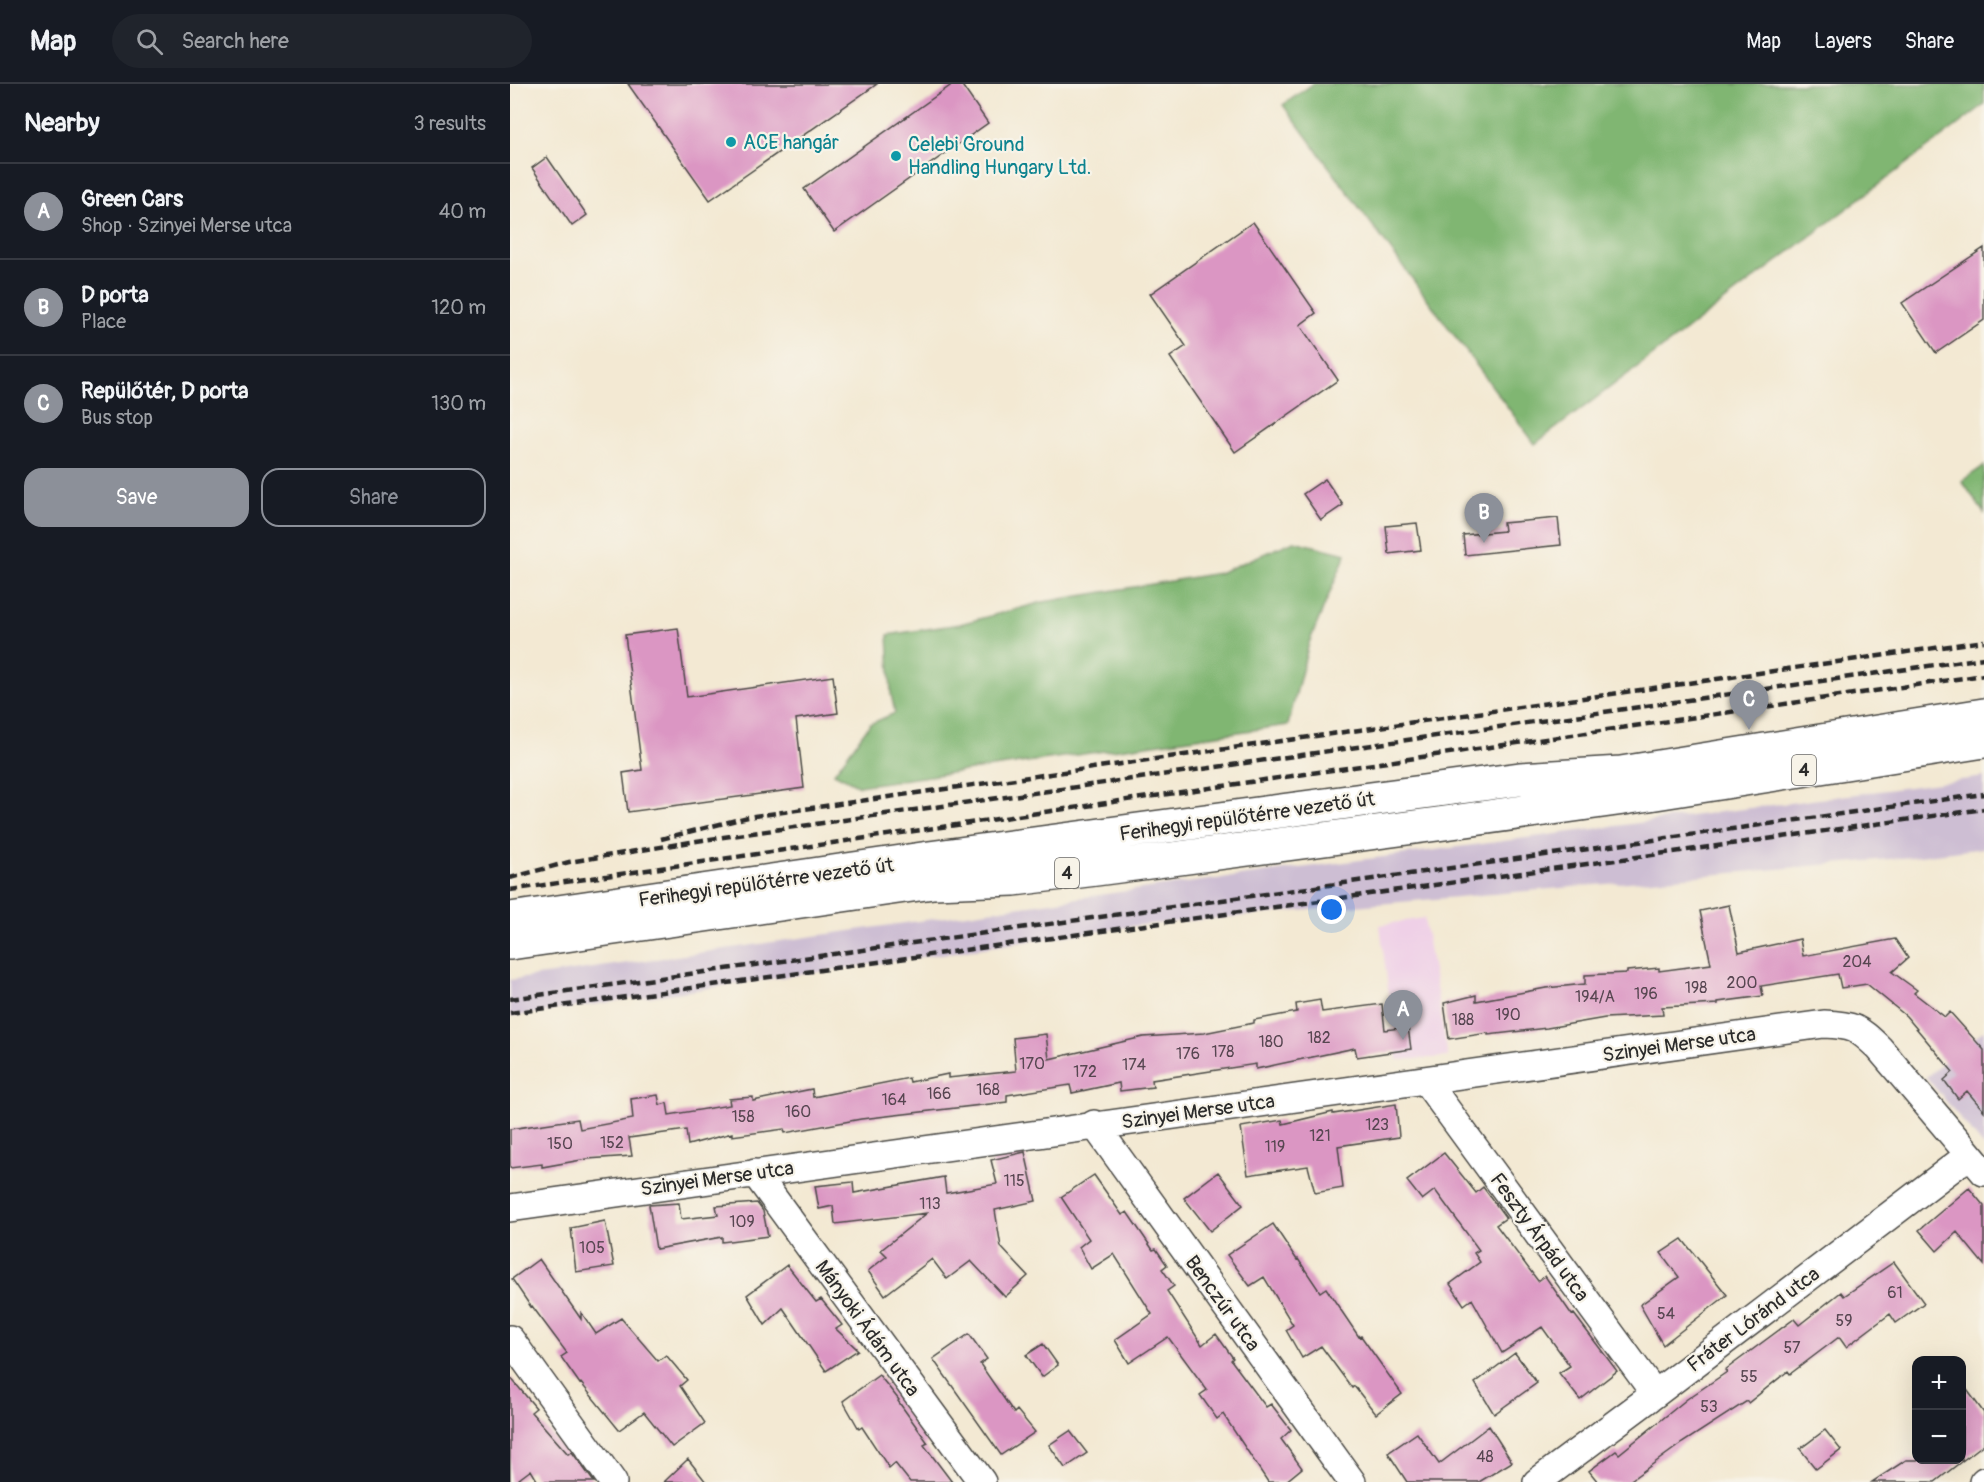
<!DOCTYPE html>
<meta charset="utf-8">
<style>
:root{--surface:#171b24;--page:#20242c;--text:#f1f3f6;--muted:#9ea1a6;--line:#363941;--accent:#8c9099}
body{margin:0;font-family:Pangolin,sans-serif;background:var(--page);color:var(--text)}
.controls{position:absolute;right:18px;bottom:18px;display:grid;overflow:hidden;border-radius:12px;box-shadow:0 6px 24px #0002}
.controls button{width:54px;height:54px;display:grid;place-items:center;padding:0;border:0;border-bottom:2px solid var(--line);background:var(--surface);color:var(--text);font:30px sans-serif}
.you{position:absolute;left:822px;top:826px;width:21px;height:21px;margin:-15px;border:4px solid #fff;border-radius:50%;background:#1a73e8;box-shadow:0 0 0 9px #1a73e833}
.badge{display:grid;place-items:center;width:39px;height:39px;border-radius:50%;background:var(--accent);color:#fff;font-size:20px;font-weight:700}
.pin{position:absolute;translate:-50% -50px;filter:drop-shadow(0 2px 3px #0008)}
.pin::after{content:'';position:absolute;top:32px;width:21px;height:18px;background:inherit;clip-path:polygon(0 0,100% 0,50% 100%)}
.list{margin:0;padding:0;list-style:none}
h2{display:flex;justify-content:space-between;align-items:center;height:78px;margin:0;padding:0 24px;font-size:26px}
h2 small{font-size:20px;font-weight:400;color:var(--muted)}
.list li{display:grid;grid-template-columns:39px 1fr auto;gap:18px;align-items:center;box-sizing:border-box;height:96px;padding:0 24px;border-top:2px solid var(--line)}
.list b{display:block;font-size:22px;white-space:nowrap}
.list p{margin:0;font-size:20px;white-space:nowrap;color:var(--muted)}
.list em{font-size:20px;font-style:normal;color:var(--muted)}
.actions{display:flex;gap:12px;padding:18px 24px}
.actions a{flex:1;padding:14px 0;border:2px solid var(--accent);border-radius:18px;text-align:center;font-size:21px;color:var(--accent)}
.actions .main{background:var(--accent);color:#fff}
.icon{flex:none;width:33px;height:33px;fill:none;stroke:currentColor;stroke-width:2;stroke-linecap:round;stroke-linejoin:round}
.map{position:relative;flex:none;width:1474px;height:1398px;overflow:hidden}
header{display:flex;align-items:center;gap:36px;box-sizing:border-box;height:84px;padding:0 30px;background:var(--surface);border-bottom:2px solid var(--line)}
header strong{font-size:28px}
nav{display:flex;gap:33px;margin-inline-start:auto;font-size:21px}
.search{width:420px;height:54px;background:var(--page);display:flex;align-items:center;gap:15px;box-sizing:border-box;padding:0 21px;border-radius:33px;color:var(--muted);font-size:22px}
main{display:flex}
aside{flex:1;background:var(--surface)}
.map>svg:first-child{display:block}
</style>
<header>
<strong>Map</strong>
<div class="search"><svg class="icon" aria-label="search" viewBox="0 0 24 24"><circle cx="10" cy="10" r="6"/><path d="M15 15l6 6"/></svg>Search here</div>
<nav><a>Map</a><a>Layers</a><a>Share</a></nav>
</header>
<main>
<aside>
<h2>Nearby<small>3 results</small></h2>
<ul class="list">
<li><span class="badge">A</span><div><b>Green Cars</b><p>Shop · Szinyei Merse utca</p></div><em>40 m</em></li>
<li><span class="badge">B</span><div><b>D porta</b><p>Place</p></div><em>120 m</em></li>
<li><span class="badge">C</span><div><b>Repülőtér, D porta</b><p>Bus stop</p></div><em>130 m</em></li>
</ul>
<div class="actions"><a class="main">Save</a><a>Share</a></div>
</aside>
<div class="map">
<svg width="1474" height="1398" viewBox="0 0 1474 1398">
<rect width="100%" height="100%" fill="#f7f3e8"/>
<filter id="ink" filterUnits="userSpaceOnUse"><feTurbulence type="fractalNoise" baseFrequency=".0167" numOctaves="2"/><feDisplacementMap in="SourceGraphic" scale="12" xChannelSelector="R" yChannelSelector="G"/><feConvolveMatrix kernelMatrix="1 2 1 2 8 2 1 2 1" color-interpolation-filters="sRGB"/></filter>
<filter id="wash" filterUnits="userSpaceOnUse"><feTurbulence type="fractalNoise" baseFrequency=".008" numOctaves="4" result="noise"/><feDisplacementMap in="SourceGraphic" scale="24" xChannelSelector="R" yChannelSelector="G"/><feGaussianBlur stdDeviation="1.35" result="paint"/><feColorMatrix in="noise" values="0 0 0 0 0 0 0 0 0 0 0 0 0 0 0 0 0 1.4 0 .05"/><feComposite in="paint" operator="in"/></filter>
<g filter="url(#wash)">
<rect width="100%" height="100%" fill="#f3e9d3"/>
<path fill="#efd0e7" d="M914,834L938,973L887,976L870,841Z"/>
<path fill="#cdbed3" d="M1474,693V764L1402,773L631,841L0,933V896L624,806Z
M1474,946V1063L1416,993Z"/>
<path fill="#80b672" stroke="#56704e" stroke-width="1.5" d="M803,0H1474V21L1025,360L773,21Z
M1474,382V429L1452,397Z
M784,457L836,470L799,559L778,641L349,702L324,689L360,640L385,629L381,610L378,551L450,540L533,518L709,489Z"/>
<g id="blocks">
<path fill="#db96c3" d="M118,0H367L200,116Z
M443,0H451L478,39L324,148L294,105Z
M37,73L77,131L62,142L22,84Z
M743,138L806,229L790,241L828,296L725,368L660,273L676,262L640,210Z
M1474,164V236L1426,269L1392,219Z
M815,395L833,421L811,436L793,410Z
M1048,434L1051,461L955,471L953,451L994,447L993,439Z
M907,439L911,466L879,470L876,442Z
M168,544L177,613L323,592L328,629L286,635L294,704L118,728L113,689L132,686L115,551Z
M1219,821L1229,868L1290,855L1293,872L1385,855L1398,874L1382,888L1407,906L1404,909L1435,933L1440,928L1474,966V1027L1457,1007L1448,1015L1434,996L1443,988L1396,932L1357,900L1331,904L1328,890L1251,902L1253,912L1208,918V920L1152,923L1153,931L1095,934L1037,944L978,951V949L939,955L934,919L966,911V917L1036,904L1075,900V891L1117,889V887L1149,884V887L1201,880L1190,827Z
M810,916L812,928L872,920L875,946L898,943L901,965L847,973L845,964L746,985V980L642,996L643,1003L610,1007L609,999L562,1009L560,1001L497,1011V1018L351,1035L275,1049L274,1045L222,1052V1049L178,1061L176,1046L119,1054L122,1072L77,1075L32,1083V1080L0,1084V1045L68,1035L70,1045L123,1035L121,1015L148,1011L150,1021L157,1019L159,1031L220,1021L219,1015L243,1013V1017L302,1005L303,1013L399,994L400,998L438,990V994L506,987L503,954L536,950L539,975L633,953L694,949L744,939V936L787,928L786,920Z
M886,1020L889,1053L828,1062L833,1104L805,1109L798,1082L738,1091L731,1043L772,1036L773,1040L823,1028V1030Z
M515,1068L526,1117L485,1126L491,1163L518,1192L495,1213L461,1177L437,1195L422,1175L375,1211L358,1187L377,1172L371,1166L417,1129L325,1140L323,1122L309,1125L305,1102L343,1098L344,1109L434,1093L436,1109L487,1100L481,1076Z
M934,1069L966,1109L973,1103L996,1134L986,1141L1028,1197L1035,1192L1062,1231L1064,1230L1107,1287L1070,1316L1049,1289L1060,1282L1032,1243L992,1269L962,1215L954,1221L940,1200L970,1178L964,1169L969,1166L925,1106L912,1116L897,1097Z
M708,1088L733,1121L700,1147L674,1114Z
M584,1091L612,1131L617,1128L643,1166L646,1165L657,1181L652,1185L664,1202L657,1207L692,1261L706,1250L723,1274L721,1276L756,1323L761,1320L781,1346L771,1355L792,1384L775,1398H758L713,1330L707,1335L690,1311L697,1306L658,1253L619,1279L605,1256L642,1230L604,1170L581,1185L569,1163L579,1155L551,1113Z
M1459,1104L1474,1122V1181L1447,1148L1427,1167L1409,1146Z
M169,1119L171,1135L208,1131L206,1122L247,1119L253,1127L258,1152L212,1158V1153L146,1165L139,1121Z
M95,1137L104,1182L66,1188L61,1144Z
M763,1140L787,1176L788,1175L810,1208L816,1204L849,1253L851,1252L892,1310L866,1330L844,1302L842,1304L811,1262L792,1274L776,1246L783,1241L754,1193L740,1202L717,1171Z
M1172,1155L1217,1211L1153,1261L1130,1221L1169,1193L1151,1169Z
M29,1175L71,1235V1228L86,1250L111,1234L148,1277L156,1271L177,1296L170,1302L195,1339L162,1363L134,1328L109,1346L71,1299L70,1300L51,1273L57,1269L22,1222L21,1223L2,1195Z
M1384,1178L1414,1219L1386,1239L1380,1230L1336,1263L1329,1253L1280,1290L1278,1287L1238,1319L1237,1317L1172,1359L1118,1398H1088L1079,1387L1106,1367L1109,1370L1177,1315L1217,1288L1215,1286L1284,1235L1289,1241L1331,1208L1334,1212Z
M277,1181L306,1218L311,1215L332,1241L326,1245L348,1266L316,1287L273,1224L255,1241L237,1211Z
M459,1250L477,1275L470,1280L504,1329L507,1326L525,1348L491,1371L423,1275Z
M533,1260L548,1281L532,1293L516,1271Z
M1005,1269L1027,1299L984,1330L965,1299Z
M369,1291L389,1316L388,1317L418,1359L414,1361L442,1398H400L385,1379L379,1384L352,1343L349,1345L333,1317Z
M0,1293L26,1324L21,1328L58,1370L62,1368L84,1398H28L21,1386L5,1398H0Z
M1452,1299L1474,1329V1360L1425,1398H1362L1396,1376H1452Z
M979,1342L1002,1378L969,1398H897L878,1369L907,1349L929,1380Z
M1315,1346L1331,1366L1306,1385L1290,1365Z
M560,1347L577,1369L555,1384L539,1361Z
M178,1375L196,1398H154Z"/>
</g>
</g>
<g filter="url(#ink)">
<use href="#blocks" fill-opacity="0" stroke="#494844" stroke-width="1.5"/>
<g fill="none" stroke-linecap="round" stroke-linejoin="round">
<defs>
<path id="street" d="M915,996L1145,1310
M584,1040L842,1398
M245,1089L472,1398
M0,1124L1314,940C1344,941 1348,944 1369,964L1474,1088
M0,1255L103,1398
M1027,1398L1145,1310L1459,1071
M1473,1398L1474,1397"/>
<path id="primary" d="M0,835L419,774L1010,695L1111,689L1474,631
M0,859L423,798L504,795L586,785L935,739L1114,714L1474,657"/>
</defs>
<use href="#street" stroke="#494844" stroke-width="30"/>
<use href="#primary" stroke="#494844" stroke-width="36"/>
<use href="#street" stroke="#fff" stroke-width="27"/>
<use href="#primary" stroke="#fff" stroke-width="33"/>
<path stroke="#2b2b2b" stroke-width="4.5" stroke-dasharray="9 4.5" stroke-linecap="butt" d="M151,755L238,733L1474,557
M0,794L59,778L193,756L1474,574
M0,806L1474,591
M0,915L1474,710
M0,929L1474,725"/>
</g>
</g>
<g fill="#0f9aa8" stroke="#f7f3e8" stroke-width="2">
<circle cx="221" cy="58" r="6"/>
<circle cx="386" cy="72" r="6"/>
</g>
<g text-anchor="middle" stroke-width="4.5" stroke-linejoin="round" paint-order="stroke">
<g font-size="16" fill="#574651">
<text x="1347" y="883">204</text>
<text x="1232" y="904">200</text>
<text x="1186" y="909">198</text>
<text x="1136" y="915">196</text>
<text x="1085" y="918">194/A</text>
<text x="998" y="936">190</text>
<text x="953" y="941">188</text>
<text x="809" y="959">182</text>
<text x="761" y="963">180</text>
<text x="713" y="973">178</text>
<text x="678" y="975">176</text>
<text x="522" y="985">170</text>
<text x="624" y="986">174</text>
<text x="575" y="993">172</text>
<text x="478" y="1011">168</text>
<text x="429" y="1015">166</text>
<text x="384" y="1021">164</text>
<text x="288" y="1033">160</text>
<text x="233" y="1038">158</text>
<text x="867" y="1046">123</text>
<text x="810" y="1057">121</text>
<text x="102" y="1064">152</text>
<text x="50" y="1065">150</text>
<text x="765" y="1068">119</text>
<text x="504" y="1102">115</text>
<text x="420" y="1125">113</text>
<text x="232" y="1143">109</text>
<text x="82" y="1169">105</text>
<text x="1385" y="1214">61</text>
<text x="1156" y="1235">54</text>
<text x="1334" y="1242">59</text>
<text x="1282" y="1269">57</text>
<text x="1239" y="1298">55</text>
<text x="1199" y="1328">53</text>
<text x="975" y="1378">48</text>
</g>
<g fill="#f7f3e8" stroke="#686764" stroke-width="1.5">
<rect x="1282" y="671" width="24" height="30" rx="4.5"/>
<rect x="545" y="774" width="24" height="30" rx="4.5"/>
</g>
<g font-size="18" font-weight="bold" fill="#2b2b2b">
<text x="1294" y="692">4</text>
<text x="557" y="795">4</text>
</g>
<g font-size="20" fill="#0d838f" stroke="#f7f3e8" text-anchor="start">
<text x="233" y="65">ACE hangár</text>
<text x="398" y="67">Celebi Ground<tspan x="398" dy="23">Handling Hungary Ltd.</tspan></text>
</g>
<g font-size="20" fill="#2b2b2b" stroke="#f7f3e8">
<text transform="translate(737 732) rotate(-8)" y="7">Ferihegyi repülőtérre vezető út</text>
<text transform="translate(256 798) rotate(-8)" y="7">Ferihegyi repülőtérre vezető út</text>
<text transform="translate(1169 960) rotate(-8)" y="7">Szinyei Merse utca</text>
<text transform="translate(688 1027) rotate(-8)" y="7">Szinyei Merse utca</text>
<text transform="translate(207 1094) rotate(-8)" y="7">Szinyei Merse utca</text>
<text transform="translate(1030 1153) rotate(54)" y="7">Feszty Árpád utca</text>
<text transform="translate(713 1219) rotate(54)" y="7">Benczúr utca</text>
<text transform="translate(1243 1235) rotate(-37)" y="7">Fráter Lóránd utca</text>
<text transform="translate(358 1244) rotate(54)" y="7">Mányoki Ádám utca</text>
</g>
</g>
</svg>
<div class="controls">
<button>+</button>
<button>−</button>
</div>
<div class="you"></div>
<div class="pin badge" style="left:893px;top:956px">A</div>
<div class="pin badge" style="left:974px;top:459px">B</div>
<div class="pin badge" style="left:1239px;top:646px">C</div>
</div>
</main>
